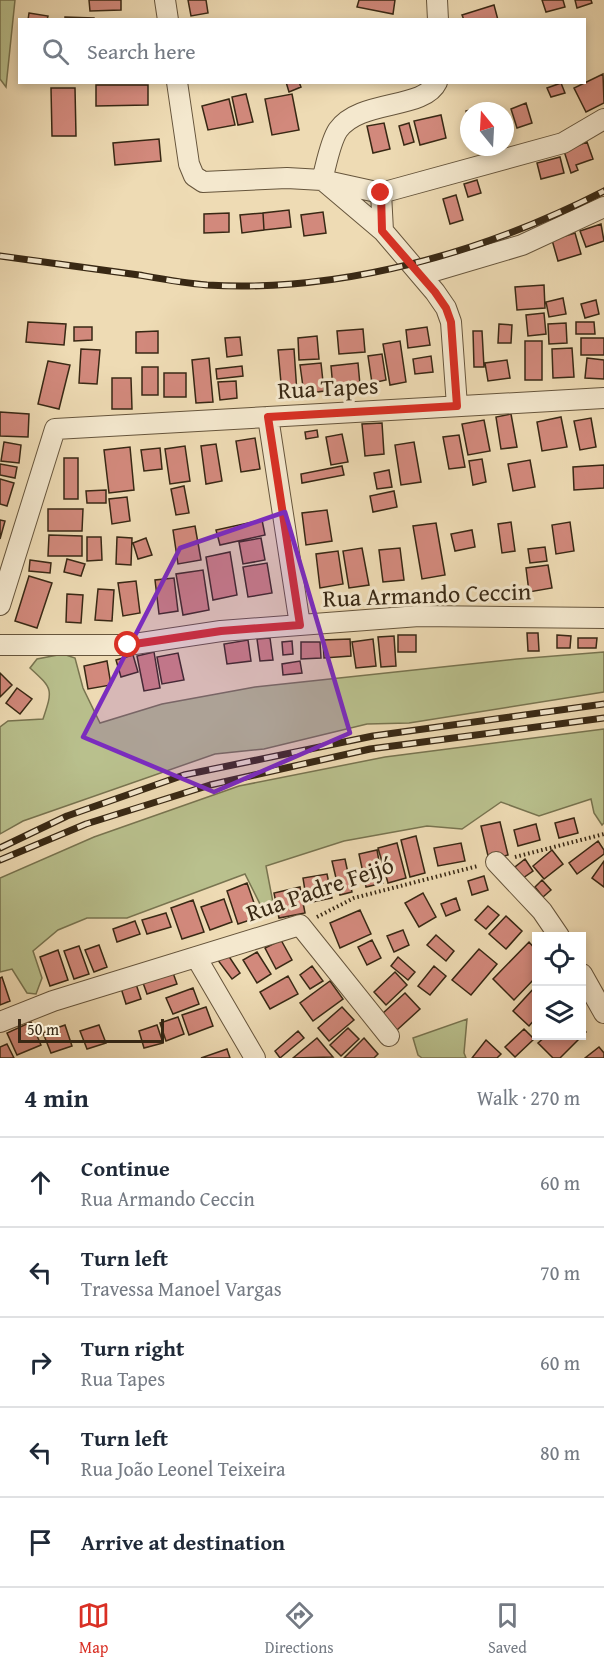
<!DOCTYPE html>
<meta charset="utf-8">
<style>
:root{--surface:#fff;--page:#f2f2f3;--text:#1f2937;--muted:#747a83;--line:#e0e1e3;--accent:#d93025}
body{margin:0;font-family:"Gentium Book Plus",serif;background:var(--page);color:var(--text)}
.controls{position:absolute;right:18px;bottom:18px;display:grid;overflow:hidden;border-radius:0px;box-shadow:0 3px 9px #0003}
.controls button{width:54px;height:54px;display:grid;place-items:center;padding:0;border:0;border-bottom:2px solid var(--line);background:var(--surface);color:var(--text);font:30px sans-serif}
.compass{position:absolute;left:460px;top:102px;width:54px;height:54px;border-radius:50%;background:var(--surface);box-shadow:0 3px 9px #0003;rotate:342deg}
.scale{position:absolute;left:18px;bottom:15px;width:146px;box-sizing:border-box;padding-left:6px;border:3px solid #382814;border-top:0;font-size:16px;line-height:21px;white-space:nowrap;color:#382814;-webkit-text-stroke:4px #f4e8ce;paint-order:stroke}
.stop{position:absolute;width:18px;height:18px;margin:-14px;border:4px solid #d93025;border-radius:50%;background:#fff}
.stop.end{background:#d93025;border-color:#fff;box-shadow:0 2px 6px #0008}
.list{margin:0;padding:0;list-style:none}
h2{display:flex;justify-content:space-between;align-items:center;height:78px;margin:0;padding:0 24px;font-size:26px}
h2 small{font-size:20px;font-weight:400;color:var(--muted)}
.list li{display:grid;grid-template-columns:39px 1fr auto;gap:18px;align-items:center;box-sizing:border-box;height:90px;padding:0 24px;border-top:2px solid var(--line)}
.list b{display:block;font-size:22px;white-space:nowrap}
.list p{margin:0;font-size:20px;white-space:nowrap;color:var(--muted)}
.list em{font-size:20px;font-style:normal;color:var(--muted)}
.icon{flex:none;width:33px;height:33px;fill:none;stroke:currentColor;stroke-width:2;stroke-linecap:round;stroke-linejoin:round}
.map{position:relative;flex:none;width:604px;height:1058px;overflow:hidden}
.search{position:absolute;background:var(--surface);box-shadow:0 3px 9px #0003;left:18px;right:18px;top:18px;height:66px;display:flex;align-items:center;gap:15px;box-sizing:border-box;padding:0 21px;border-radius:0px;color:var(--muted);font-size:22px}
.sheet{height:528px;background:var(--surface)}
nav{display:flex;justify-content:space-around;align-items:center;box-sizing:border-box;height:84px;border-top:2px solid var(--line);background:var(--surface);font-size:16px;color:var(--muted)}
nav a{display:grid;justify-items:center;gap:3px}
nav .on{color:var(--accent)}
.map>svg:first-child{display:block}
</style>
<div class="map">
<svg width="604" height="1058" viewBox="0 0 604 1058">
<rect width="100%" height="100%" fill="#eedbb4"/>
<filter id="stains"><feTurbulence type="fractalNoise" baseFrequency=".00333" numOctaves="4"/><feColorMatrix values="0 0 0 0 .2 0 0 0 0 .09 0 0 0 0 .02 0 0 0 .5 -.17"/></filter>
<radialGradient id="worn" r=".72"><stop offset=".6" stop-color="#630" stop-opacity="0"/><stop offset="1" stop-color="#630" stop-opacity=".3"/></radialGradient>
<path fill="#b9c08d" stroke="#787450" stroke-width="1.5" d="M0,0H15L6,87L0,79Z
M604,652V692L409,723L367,724L264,749L215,754L23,821L0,834V727L8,721L43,719C53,689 53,689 30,668L37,659L63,654L75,658L83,688L100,723L162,704L255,687L517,659Z
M604,729V823L602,825L594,813L591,799L539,816L501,802L462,829L427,826L344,841L266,866L275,913L266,916L245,874L127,918H87L58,930L33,951L42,978L36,994L27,993L12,969L0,972V878L94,837L239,786L385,757Z
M467,1019L464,1053L466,1058H422L418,1055L413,1038Z"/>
<path fill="#d2897c" stroke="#382814" stroke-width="1.5" d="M89,0H121V10L90,11Z
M188,0H206L208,13L191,16Z
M359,0H395L393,14L357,7Z
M542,0H563L565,7L546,12Z
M575,0H591L592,3L577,8Z
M494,5L498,20H464L462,15Z
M29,13L48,16L47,20H28Z
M65,17L94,18V20H65Z
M603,74L604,103L586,112L574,88Z
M286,82H299L301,87L289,92Z
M561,83L565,93L551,97L547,88Z
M96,85H148V105L96,106Z
M51,88H75L76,136H52Z
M246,94L253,122L238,125L232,97Z
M292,94L299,130L272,135L265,99Z
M229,99L235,125L208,130L202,106Z
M526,103L532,123L517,128L511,109Z
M481,107L482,111H469V122L466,111Z
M441,115L446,138L420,145L414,121Z
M384,123L390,149L373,153L367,126Z
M409,123L414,142L404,145L399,126Z
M159,139L161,161L115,165L113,143Z
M587,142L593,159L576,165L578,170L571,173L564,151Z
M560,157L564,173L541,179L537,163Z
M477,180L481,193L468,197L464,184Z
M456,195L463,220L450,224L443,199Z
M289,210L291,227L264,230L263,213Z
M323,212L326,233L304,236L301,215Z
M229,213V232L204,233V214Z
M263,213L264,230L242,233L240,215Z
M601,224L604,241L586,247L580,231Z
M575,233L581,254L558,261L552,240Z
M544,285L545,308L517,310L515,287Z
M563,298L566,314L549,317L546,302Z
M596,300L599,314L585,318L581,304Z
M544,313L546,334L528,336L526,315Z
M28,322L66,324L64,345L26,342Z
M576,322H594L595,334H576Z
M566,323L567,343L549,344L548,324Z
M499,324L512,325L511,343H498Z
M74,327H92V340L74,341Z
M427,327L430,345L408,348L406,330Z
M363,329L365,352L339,354L337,331Z
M158,331V353H136V332Z
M473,331H482L484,367H474Z
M317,336L319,359L299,360L298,338Z
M240,337L242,355L227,357L225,338Z
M581,338H604V355H581Z
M400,341L406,382L390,385L383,344Z
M525,341H542V380H525Z
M572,348L574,377L553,378L552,349Z
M81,349L100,350L97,384L79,383Z
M294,349L297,393L282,394L278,350Z
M382,354L386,380L372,383L368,356Z
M431,356L433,372L415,374L413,359Z
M209,358L213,402L196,403L192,360Z
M587,358L604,360V379L585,378Z
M507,360L510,378L488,381L485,363Z
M48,361L70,365L59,409L38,404Z
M321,363L324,391L304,394L300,365Z
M358,363L360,385L333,388L331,366Z
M242,366L243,376L217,379L216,369Z
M142,367H158V395H142Z
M164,373H186V397H164Z
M112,378H131L132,409H112Z
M236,381L237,398L220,400L218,382Z
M0,412L29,414L28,437L0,436Z
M511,414L517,447L501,449L496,417Z
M561,417L567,447L542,451L537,422Z
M591,418L596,447L580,450L574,421Z
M484,420L490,451L468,455L462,424Z
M382,423L384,454L365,456L362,424Z
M317,430L318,437L306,439L305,432Z
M342,434L348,462L331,465L326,437Z
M459,435L465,467L449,469L443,437Z
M255,438L260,469L241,472L236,441Z
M4,442L21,445L19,463L1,461Z
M414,442L421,482L401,485L395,445Z
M216,444L222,481L206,484L201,446Z
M185,446L190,481L170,484L165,449Z
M130,447L134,490L109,493L104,450Z
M160,448L162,469L144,471L141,450Z
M64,458H78V499H64Z
M482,459L486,482L473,485L469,461Z
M530,460L535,487L513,491L508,464Z
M0,464L17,467L15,478L0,475Z
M604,465V488L574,490L573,467Z
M342,466L344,475L302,483L301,474Z
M389,470L392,487L377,489L374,473Z
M0,479L14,483L7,506L0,504Z
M184,486L189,513L176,515L171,489Z
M106,490V503H87L86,491Z
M394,491L397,507L373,512L370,496Z
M127,497L130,521L112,524L109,499Z
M48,509H83L82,531H48Z
M327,510L332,541L306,545L302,513Z
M0,520L5,521L0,539Z
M262,520L265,535L220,545L216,530Z
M511,522L515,551L502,553L498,524Z
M570,522L574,551L556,554L552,525Z
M436,523L445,575L422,579L413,526Z
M195,526L201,560L178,564L173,530Z
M472,530L475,547L455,551L451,534Z
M49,535L82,536V556H48Z
M87,537H101L102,560L87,561Z
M117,537L132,538L131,565L116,564Z
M146,538L152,555L138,559L133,543Z
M261,538L265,560L243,564L239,542Z
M545,547L547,561L530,563L528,549Z
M362,548L369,585L349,588L343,551Z
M400,548L404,580L383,582L379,550Z
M338,551L343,584L320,588L316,554Z
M230,552L237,595L213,600L206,557Z
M67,559L85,564L81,576L64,572Z
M30,560L51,563L50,573L29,571Z
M267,563L272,593L248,597L243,567Z
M548,565L552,588L529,592L526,568Z
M203,570L209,610L183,615L176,574Z
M29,576L52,583L37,628L15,621Z
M174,578L178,611L159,614L155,580Z
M136,581L140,613L123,616L118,583Z
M98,589L114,590L112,621L95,620Z
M67,594L83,595L81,623L66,622Z
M527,633H538L539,651H528Z
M398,635H416V652H398Z
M557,635L571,636L570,648H557Z
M394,636L396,666L381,667L378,637Z
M270,638L273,660L260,661L257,639Z
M578,638H597L596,648H578Z
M350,639L351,656L324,658L323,640Z
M373,639L376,666L356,668L352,642Z
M248,640L251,661L227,664L224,644Z
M292,641L293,654L283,655L282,642Z
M301,642H320L321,658L301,659Z
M154,652L160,688L144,691L137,656Z
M178,653L184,680L162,684L157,657Z
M133,655L138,672L121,677L116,660Z
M107,661L111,685L88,689L84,666Z
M300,661L302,673L283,675L282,664Z
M0,673L12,685L0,697Z
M17,688L32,699L20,714L6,703Z
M574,818L578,833L559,838L555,823Z
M500,822L508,855L489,860L481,826Z
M536,824L540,840L518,846L514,830Z
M416,836L425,873L410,877L401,840Z
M598,841L604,850V854L577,874L569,863Z
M397,843L406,878L388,883L378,848Z
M461,843L465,861L438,866L434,848Z
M377,850L383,883L366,887L359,854Z
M552,850L563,864L544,879L533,866Z
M345,859L352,892L340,895L332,861Z
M525,859L533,871L523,878L515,867Z
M604,861V887L592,878Z
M327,874L332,898L307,903L303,878Z
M484,876L488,890L472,895L468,881Z
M542,880L551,890L543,897L535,887Z
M247,883L259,917L238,924L227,891Z
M300,887L305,913L279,918L274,893Z
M423,893L436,917L419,927L405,903Z
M456,898L460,910L446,916L441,904Z
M224,899L232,922L210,930L201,907Z
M193,900L204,932L182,939L171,908Z
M488,906L499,915L486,929L475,920Z
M360,910L371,934L340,948L330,923Z
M166,913L171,927L147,934L142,920Z
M506,916L522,931L506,949L489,934Z
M135,921L140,934L117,942L113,929Z
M403,930L409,945L394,952L387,936Z
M436,935L454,951L446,961L427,945Z
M281,940L292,960L276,969L265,948Z
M372,940L381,958L367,965L358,947Z
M529,942L536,950V977L514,1000L493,979Z
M99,945L107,967L94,972L85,950Z
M79,946L89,974L74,979L64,951Z
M479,949L497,964L471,995L452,980Z
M58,950L68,980L50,986L40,957Z
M226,952L240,973L232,979L217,959Z
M257,952L271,974L257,983L243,960Z
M398,957L415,972L408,980L391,966Z
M312,966L323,981L310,989L300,975Z
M434,966L446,976L430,995L418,986Z
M172,970L177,984L147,994L142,980Z
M395,972L407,985L386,1005L374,992Z
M288,976L298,994L270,1009L260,992Z
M2,977L10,1001L0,1005V978Z
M135,981L141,999L126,1004L120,985Z
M330,981L343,999L313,1021L300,1003Z
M536,986V1018L529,1026L513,1011Z
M193,988L199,1004L173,1014L166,998Z
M405,993L420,1009L397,1030L382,1014Z
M206,1007L213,1026L189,1035L182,1015Z
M342,1007L354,1020L329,1041L318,1028Z
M178,1017L184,1034L166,1041L160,1023Z
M31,1022L41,1045L17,1055L7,1033Z
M65,1025L72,1046L51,1053L43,1033Z
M99,1025L106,1043L87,1049L80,1031Z
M157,1025L163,1043L144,1048L139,1031Z
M348,1028L359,1039L341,1056L330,1045Z
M582,1028L586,1032L560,1058H553L538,1043L546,1036H582Z
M524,1029L534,1039L515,1057L505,1047Z
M298,1031L304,1038L280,1058L275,1051Z
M317,1038L333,1057L293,1058Z
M364,1038L378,1054L374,1058H344Z
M486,1040L501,1054L497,1058H472Z
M7,1044L14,1058H0V1047Z
M599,1047L604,1053V1058H585Z
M227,1049L230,1058H201Z"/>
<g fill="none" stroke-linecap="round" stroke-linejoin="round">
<defs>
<path id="street" d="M165,0L168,20
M437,0L438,20
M177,82L189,164L194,176L203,182L287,178L322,180L381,193L563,143L604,119
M322,180C326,166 330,142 338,130C360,99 424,110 437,82
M324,181L383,231
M381,193L383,231L435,292L446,308L451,322L457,406
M421,275L522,245L604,207
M268,417L300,625
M0,605L55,429L604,398
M0,645H128L221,631L419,616L604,618
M496,862L542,911L559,936
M196,957L255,1058
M582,974L604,1013
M0,1022L53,1001L300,925L389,1036"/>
</defs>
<use href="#street" stroke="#66553c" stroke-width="22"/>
<path stroke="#382814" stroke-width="4" stroke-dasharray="1.5 3" stroke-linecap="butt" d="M515,857L604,834
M317,917L354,898L478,866"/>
<use href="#street" stroke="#f4e8ce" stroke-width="20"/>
<defs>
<path id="rail" d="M0,256C46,262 93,269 139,275C162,279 184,283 207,285C342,293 485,252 604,191
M0,848L67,816L184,775L373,736L604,704
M0,860L86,824L210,785L370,749L604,718"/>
</defs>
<use href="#rail" stroke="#382814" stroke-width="7"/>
<use href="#rail" stroke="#f4e8ce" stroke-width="4.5" stroke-dasharray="14" stroke-linecap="butt"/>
</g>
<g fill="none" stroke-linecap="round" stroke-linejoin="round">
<path stroke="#d93025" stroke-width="8" d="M128,645L221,631L300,625L268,417L457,406L451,322L446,308L435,292L382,231L381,193"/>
</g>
<path fill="#7b2cbf" fill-opacity="0.2" stroke="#7b2cbf" stroke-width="4.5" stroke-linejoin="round" d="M285,512L350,733L214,792L83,737L180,548Z"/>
<g text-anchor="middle" stroke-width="6" stroke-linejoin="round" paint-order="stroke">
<g font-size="24" fill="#382814" stroke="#f4e8ce">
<text transform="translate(328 388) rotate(-3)" y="8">Rua Tapes</text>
<text transform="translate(427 595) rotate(-2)" y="8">Rua Armando Ceccin</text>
<text transform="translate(320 889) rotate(-19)" y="8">Rua Padre Feijó</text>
</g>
</g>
<rect width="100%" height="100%" filter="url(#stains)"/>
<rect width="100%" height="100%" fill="url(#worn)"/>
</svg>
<div class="controls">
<button><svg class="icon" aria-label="locate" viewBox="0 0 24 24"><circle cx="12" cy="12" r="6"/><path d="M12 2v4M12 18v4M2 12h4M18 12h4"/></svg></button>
<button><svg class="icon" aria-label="layers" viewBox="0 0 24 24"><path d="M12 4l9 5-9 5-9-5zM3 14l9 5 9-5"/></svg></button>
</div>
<svg class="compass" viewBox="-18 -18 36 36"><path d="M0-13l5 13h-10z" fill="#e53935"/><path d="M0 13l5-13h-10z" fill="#747a83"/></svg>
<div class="scale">50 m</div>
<div class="stop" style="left:128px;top:645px"></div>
<div class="stop end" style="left:381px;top:193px"></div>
<div class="search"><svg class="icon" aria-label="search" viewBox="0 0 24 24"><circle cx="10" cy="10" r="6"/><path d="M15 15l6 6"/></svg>Search here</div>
</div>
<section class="sheet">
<h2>4 min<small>Walk · 270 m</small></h2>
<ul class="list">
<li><svg class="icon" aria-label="ahead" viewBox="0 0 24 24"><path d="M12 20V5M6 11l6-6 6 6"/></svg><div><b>Continue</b><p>Rua Armando Ceccin</p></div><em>60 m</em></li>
<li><svg class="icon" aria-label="left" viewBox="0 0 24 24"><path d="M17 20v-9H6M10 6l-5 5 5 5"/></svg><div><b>Turn left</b><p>Travessa Manoel Vargas</p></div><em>70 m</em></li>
<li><svg class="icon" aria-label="right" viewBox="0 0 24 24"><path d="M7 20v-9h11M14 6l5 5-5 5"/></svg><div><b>Turn right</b><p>Rua Tapes</p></div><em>60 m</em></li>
<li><svg class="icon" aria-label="left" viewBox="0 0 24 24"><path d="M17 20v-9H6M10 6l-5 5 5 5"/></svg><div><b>Turn left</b><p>Rua João Leonel Teixeira</p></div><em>80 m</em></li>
<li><svg class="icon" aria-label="arrive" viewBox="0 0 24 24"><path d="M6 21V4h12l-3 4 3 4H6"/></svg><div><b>Arrive at destination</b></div></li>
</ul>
</section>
<nav>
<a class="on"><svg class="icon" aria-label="map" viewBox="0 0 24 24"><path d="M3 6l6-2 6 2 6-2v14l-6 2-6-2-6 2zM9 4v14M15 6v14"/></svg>Map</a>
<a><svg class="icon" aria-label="directions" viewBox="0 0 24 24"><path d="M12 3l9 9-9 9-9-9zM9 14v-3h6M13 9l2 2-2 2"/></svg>Directions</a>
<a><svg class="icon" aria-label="saved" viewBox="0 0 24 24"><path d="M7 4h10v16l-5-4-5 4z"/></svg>Saved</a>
</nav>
